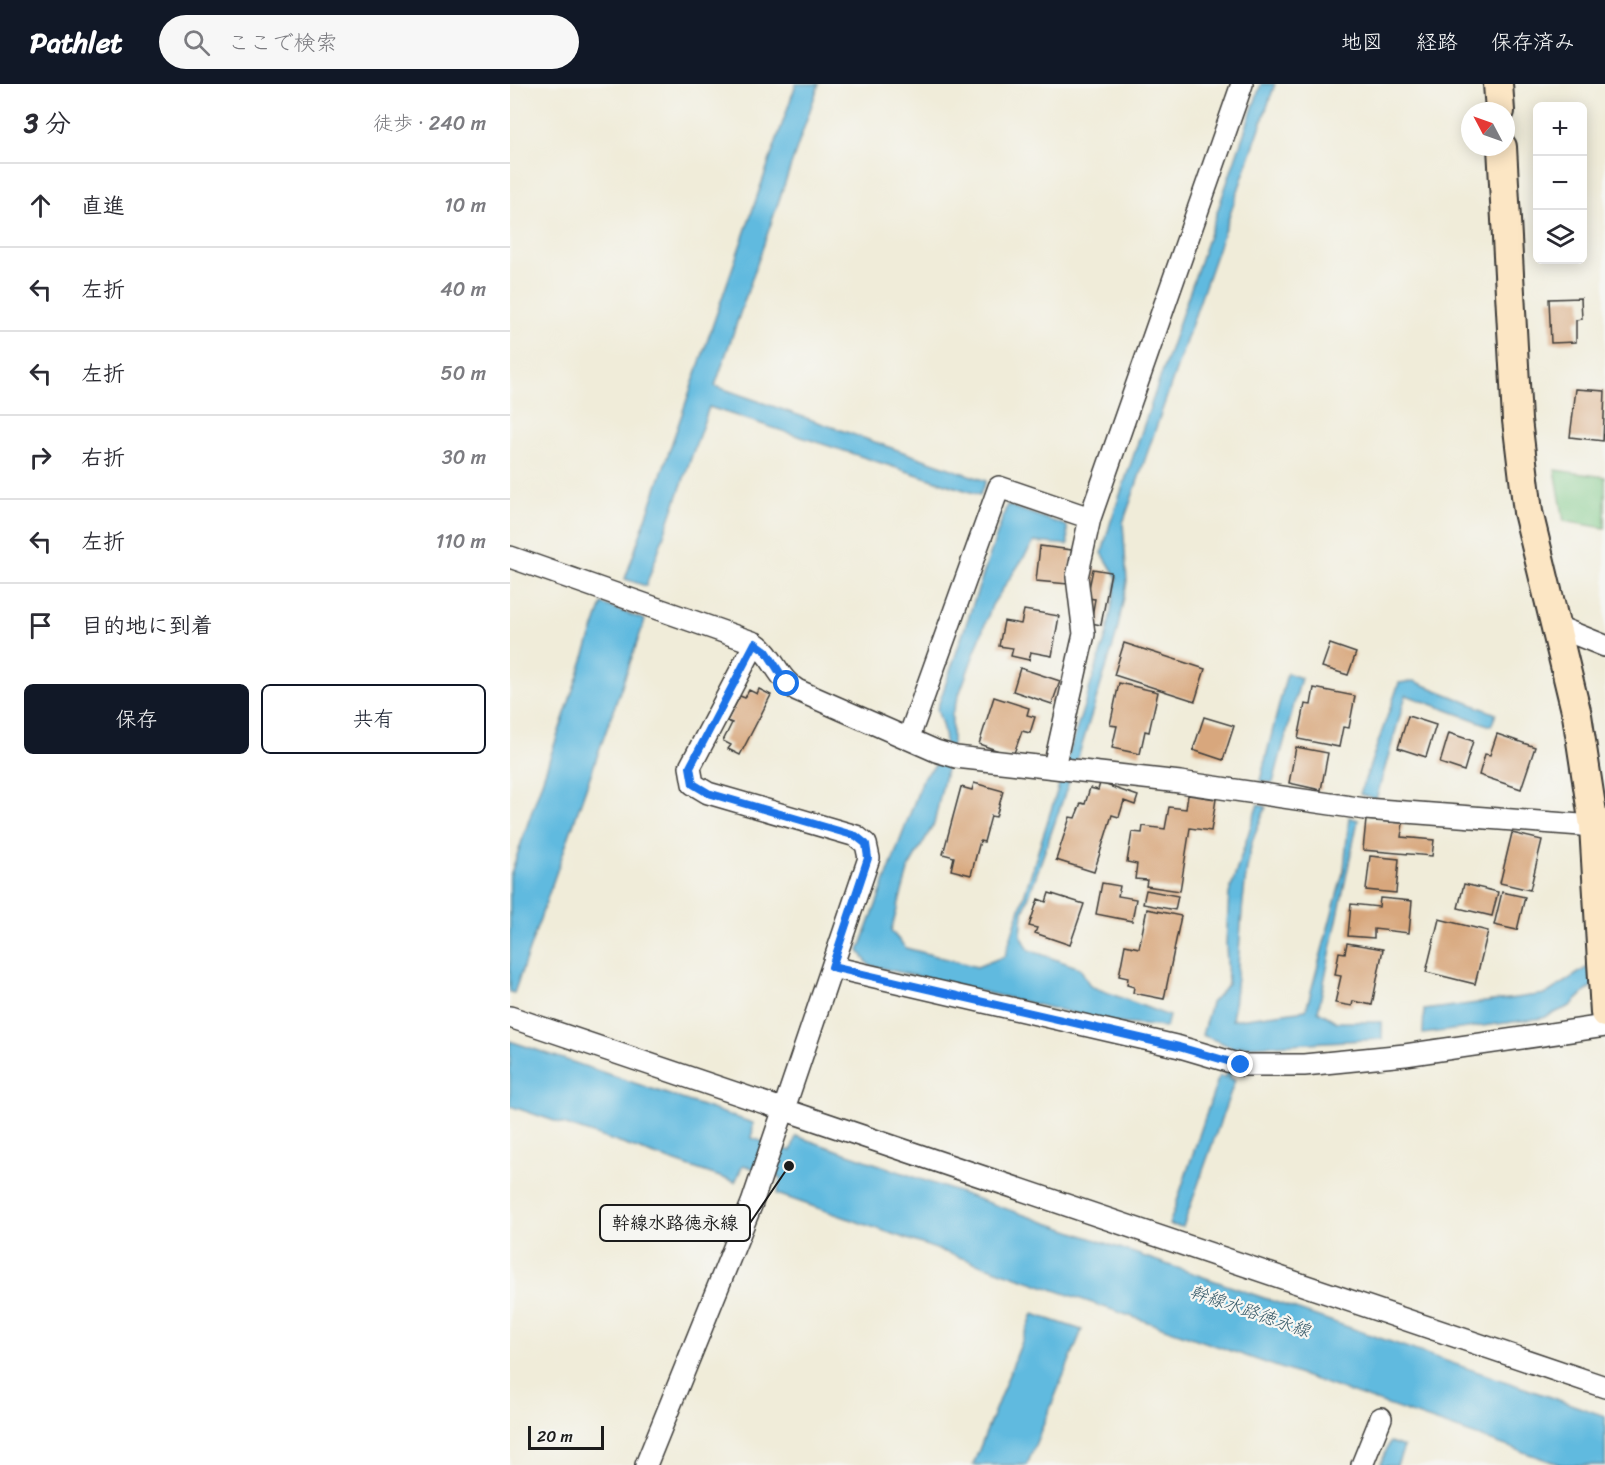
<!DOCTYPE html>
<html lang="ja">
<meta charset="utf-8">
<style>
:root{--surface:#fff;--page:#f7f7f7;--text:#2b2b33;--muted:#7c7c81;--line:#e1e1e2;--accent:#111827}
body{margin:0;font-family:Sriracha,"Klee One",sans-serif;background:var(--page);color:var(--text)}
.controls{position:absolute;right:18px;top:18px;display:grid;overflow:hidden;border-radius:9px;box-shadow:0 3px 15px #0003}
.controls button{width:54px;height:54px;display:grid;place-items:center;padding:0;border:0;border-bottom:2px solid var(--line);background:var(--surface);color:var(--text);font:30px sans-serif}
.compass{position:absolute;left:951px;top:18px;width:54px;height:54px;border-radius:50%;background:var(--surface);box-shadow:0 3px 15px #0003;rotate:311deg}
.scale{position:absolute;left:18px;bottom:15px;width:76px;box-sizing:border-box;padding-left:6px;border:3px solid #1c1c1c;border-top:0;font-size:16px;line-height:21px;white-space:nowrap;color:#1c1c1c;-webkit-text-stroke:4px #f6f6f2;paint-order:stroke}
.stop{position:absolute;width:18px;height:18px;margin:-14px;border:4px solid #1a73e8;border-radius:50%;background:#fff}
.stop.end{background:#1a73e8;border-color:#fff;box-shadow:0 2px 6px #0008}
.list{margin:0;padding:0;list-style:none}
h2{display:flex;justify-content:space-between;align-items:center;height:78px;margin:0;padding:0 24px;font-size:26px}
h2 small{font-size:20px;font-weight:400;color:var(--muted)}
.list li{display:grid;grid-template-columns:39px 1fr auto;gap:18px;align-items:center;box-sizing:border-box;height:84px;padding:0 24px;border-top:2px solid var(--line)}
.list b{display:block;font-size:22px;white-space:nowrap}
.list em{font-size:20px;font-style:normal;color:var(--muted)}
.actions{display:flex;gap:12px;padding:18px 24px}
.actions a{flex:1;padding:14px 0;border:2px solid var(--accent);border-radius:9px;text-align:center;font-size:21px;color:var(--accent)}
.actions .main{background:var(--accent);color:#fff}
.icon{flex:none;width:33px;height:33px;fill:none;stroke:currentColor;stroke-width:2;stroke-linecap:round;stroke-linejoin:round}
.map{position:relative;flex:none;width:1095px;height:1381px;overflow:hidden}
header{display:flex;align-items:center;gap:36px;box-sizing:border-box;height:84px;padding:0 30px;background:var(--accent);color:#fff}
header strong{font-size:28px}
nav{display:flex;gap:33px;margin-inline-start:auto;font-size:21px}
.search{width:420px;height:54px;background:var(--page);display:flex;align-items:center;gap:15px;box-sizing:border-box;padding:0 21px;border-radius:33px;color:var(--muted);font-size:22px}
main{display:flex}
aside{flex:1;background:var(--surface)}
.map>svg:first-child{display:block}
</style>
<header>
<strong>Pathlet</strong>
<div class="search"><svg class="icon" aria-label="search" viewBox="0 0 24 24"><circle cx="10" cy="10" r="6"/><path d="M15 15l6 6"/></svg>ここで検索</div>
<nav><a>地図</a><a>経路</a><a>保存済み</a></nav>
</header>
<main>
<aside>
<h2>3 分<small>徒歩 · 240 m</small></h2>
<ul class="list">
<li><svg class="icon" aria-label="ahead" viewBox="0 0 24 24"><path d="M12 20V5M6 11l6-6 6 6"/></svg><div><b>直進</b></div><em>10 m</em></li>
<li><svg class="icon" aria-label="left" viewBox="0 0 24 24"><path d="M17 20v-9H6M10 6l-5 5 5 5"/></svg><div><b>左折</b></div><em>40 m</em></li>
<li><svg class="icon" aria-label="left" viewBox="0 0 24 24"><path d="M17 20v-9H6M10 6l-5 5 5 5"/></svg><div><b>左折</b></div><em>50 m</em></li>
<li><svg class="icon" aria-label="right" viewBox="0 0 24 24"><path d="M7 20v-9h11M14 6l5 5-5 5"/></svg><div><b>右折</b></div><em>30 m</em></li>
<li><svg class="icon" aria-label="left" viewBox="0 0 24 24"><path d="M17 20v-9H6M10 6l-5 5 5 5"/></svg><div><b>左折</b></div><em>110 m</em></li>
<li><svg class="icon" aria-label="arrive" viewBox="0 0 24 24"><path d="M6 21V4h12l-3 4 3 4H6"/></svg><div><b>目的地に到着</b></div></li>
</ul>
<div class="actions"><a class="main">保存</a><a>共有</a></div>
</aside>
<div class="map">
<svg width="1095" height="1381" viewBox="0 0 1095 1381">
<rect width="100%" height="100%" fill="#f6f6f2"/>
<filter id="ink" filterUnits="userSpaceOnUse"><feTurbulence type="fractalNoise" baseFrequency=".0167" numOctaves="2"/><feDisplacementMap in="SourceGraphic" scale="12" xChannelSelector="R" yChannelSelector="G"/><feConvolveMatrix kernelMatrix="1 2 1 2 8 2 1 2 1" color-interpolation-filters="sRGB"/></filter>
<filter id="wash" filterUnits="userSpaceOnUse"><feTurbulence type="fractalNoise" baseFrequency=".008" numOctaves="4" result="noise"/><feDisplacementMap in="SourceGraphic" scale="24" xChannelSelector="R" yChannelSelector="G"/><feGaussianBlur stdDeviation="1.35" result="paint"/><feColorMatrix in="noise" values="0 0 0 0 0 0 0 0 0 0 0 0 0 0 0 0 0 1.4 0 .05"/><feComposite in="paint" operator="in"/></filter>
<g filter="url(#wash)">
<rect width="100%" height="100%" fill="#f0ecd9"/>
<path fill="#7bc785" stroke="#4c7250" stroke-width="1.5" d="M1045,386L1095,393V444L1054,437Z"/>
<path fill="#61badf" stroke="#3e6b7e" stroke-width="1.5" d="M286,0H309L205,302L476,397L470,411L199,323L136,502L115,495Z
M751,0H765L613,439L617,498L606,552L571,664L513,829L511,851L519,866L570,884L580,902L659,932L656,943L605,939L359,881L349,867L414,692C442,669 437,656 427,625L497,421L557,442L558,461L524,458L482,521L442,630V659L424,740L399,783L381,847L396,864L467,883L495,872L597,549L607,494L592,469L600,440Z
M92,520L135,536L4,909L0,908V792Z
M777,589L791,594L763,699L750,697Z
M904,597L986,630L981,642L896,611L866,715L850,710L889,599Z
M748,720L756,723C751,736 744,749 741,762C729,820 731,878 722,936L796,926L834,785L839,733L848,736L808,927L827,938H872V955L726,963L720,994L725,996L673,1143L659,1141L709,992L715,993L722,963L692,951L701,919L718,900L716,859L719,810Z
M1095,872V890L1060,922L1033,934L913,950L914,926L1036,910Z
M0,957L243,1039L242,1054L281,1067L286,1052L1095,1332V1381H1051L267,1110L271,1094L233,1081L225,1098L0,1022Z
M523,1230L572,1246L517,1381H463Z
M880,1358L894,1363L887,1381H870Z"/>
<g id="blocks">
<path fill="#d8a77d" d="M1071,214L1072,235L1066,236V258L1041,259L1039,215Z
M1066,305L1095,307L1093,357L1060,353Z
M530,462L562,466L558,500L526,497Z
M583,485L601,488L591,541L581,539L585,515L577,514Z
M514,526L549,532L542,572L521,568L519,576L501,572L503,564L489,562L494,537L511,540Z
M614,559L695,585L685,617L604,591Z
M820,560L846,569L838,591L812,583Z
M510,584L550,597L542,620L503,607Z
M609,599L648,608L639,648L635,647L630,670L602,664L607,642L600,641Z
M804,604L845,612L839,644L833,643L829,663L788,655L795,620L801,621Z
M249,605L261,611L230,671L218,665L221,661L213,657L222,639L217,637L230,612L235,614L239,606L247,610Z
M484,613L519,624L517,631L525,633L520,649L512,647L503,672L469,660Z
M898,632L926,641L916,673L888,664Z
M694,633L724,642L713,676L683,666Z
M939,649L963,657L954,687L930,679Z
M987,650L1025,663L1011,705L969,691L975,670L980,671Z
M786,663L818,669L811,706L779,699Z
M464,699L493,707L486,733L481,732L474,758L470,757L461,791L441,786L444,773L433,770L451,703L462,706Z
M590,699L628,712L625,721L614,717L609,733L602,731L584,788L546,776L560,733L565,734L571,719L575,720L580,704L588,706Z
M678,711L706,715L701,747L680,744L670,807L636,802L637,796L625,795L627,780L617,778L622,748L632,749L633,742L655,745L659,723L676,725Z
M856,736L893,739L891,753L924,756L922,772L853,766Z
M1002,749L1032,756L1020,806L990,799Z
M860,772L889,775L886,809L856,806Z
M592,799L610,802L608,812L626,815L622,837L586,830Z
M954,800L988,808L982,832L948,824Z
M636,806L668,812L665,826L633,820Z
M992,808L1015,813L1007,846L984,841Z
M539,809L574,820L560,861L525,849L527,844L519,842L528,815L536,818Z
M870,814L902,817L899,849L864,845V854L838,852L841,820L869,823Z
M637,825L671,832L654,915L623,909L624,903L617,901L618,894L609,892L615,861L629,864Z
M929,835L978,847L965,900L916,888Z
M837,859L873,865L862,921L843,917L842,922L825,919L831,892L825,891L829,868L835,869Z"/>
</g>
</g>
<g filter="url(#ink)">
<use href="#blocks" fill-opacity="0" stroke="#3c3b38" stroke-width="1.5"/>
<g fill="none" stroke-linecap="round" stroke-linejoin="round">
<defs>
<path id="street" d="M0,473L245,559
M1043,541L1095,562
M399,653L489,403L580,434
M544,683L574,550L567,493L580,434L732,0
M322,883L670,963L731,981H794L895,971L1095,942
M0,933L1095,1303
M136,1381L242,1119L359,774L356,760L346,752L198,709L183,700L180,683L245,559C263,571 268,595 287,606L426,667L446,673L670,698L855,725L1084,742
M852,1381L871,1334"/>
<path id="secondary" d="M988,0L990,27
M992,63L1007,336L1018,428L1067,631L1084,742L1095,929"/>
</defs>
<use href="#street" stroke="#3c3b38" stroke-width="24"/>
<use href="#secondary" stroke="#3c3b38" stroke-width="32"/>
<use href="#street" stroke="#fff" stroke-width="21"/>
<use href="#secondary" stroke="#fce6c4" stroke-width="28"/>
</g>
</g>
<g fill="none" stroke-linecap="round" stroke-linejoin="round" filter="url(#ink)">
<path stroke="#1a73e8" stroke-width="8" d="M277,600L256,567L245,559L180,683L183,700L198,709L346,752L356,760L358,774L322,883L669,963L731,981"/>
</g>
<g text-anchor="middle" stroke-width="4.5" stroke-linejoin="round" paint-order="stroke">
<g font-size="18" font-style="italic" fill="#385b6a" stroke="#f6f6f2">
<text transform="translate(740 1227) rotate(19)" y="6">幹線水路徳永線</text>
</g>
</g>
<path fill="none" stroke="#1c1c1c" stroke-width="2" d="M279 1082L240 1139"/>
<circle fill="#1c1c1c" stroke="#f6f6f2" stroke-width="2" cx="279" cy="1082" r="6"/>
<rect fill="#f6f6f2" stroke="#1c1c1c" stroke-width="2" x="90" y="1121" width="150" height="36" rx="6"/>
<g font-size="18" text-anchor="middle" font-weight="bold" fill="#1c1c1c">
<text x="165" y="1145">幹線水路徳永線</text>
</g>
</svg>
<div class="controls">
<button>+</button>
<button>−</button>
<button><svg class="icon" aria-label="layers" viewBox="0 0 24 24"><path d="M12 4l9 5-9 5-9-5zM3 14l9 5 9-5"/></svg></button>
</div>
<svg class="compass" viewBox="-18 -18 36 36"><path d="M0-13l5 13h-10z" fill="#e53935"/><path d="M0 13l5-13h-10z" fill="#7c7c81"/></svg>
<div class="scale">20 m</div>
<div class="stop" style="left:277px;top:600px"></div>
<div class="stop end" style="left:731px;top:981px"></div>
</div>
</main>
